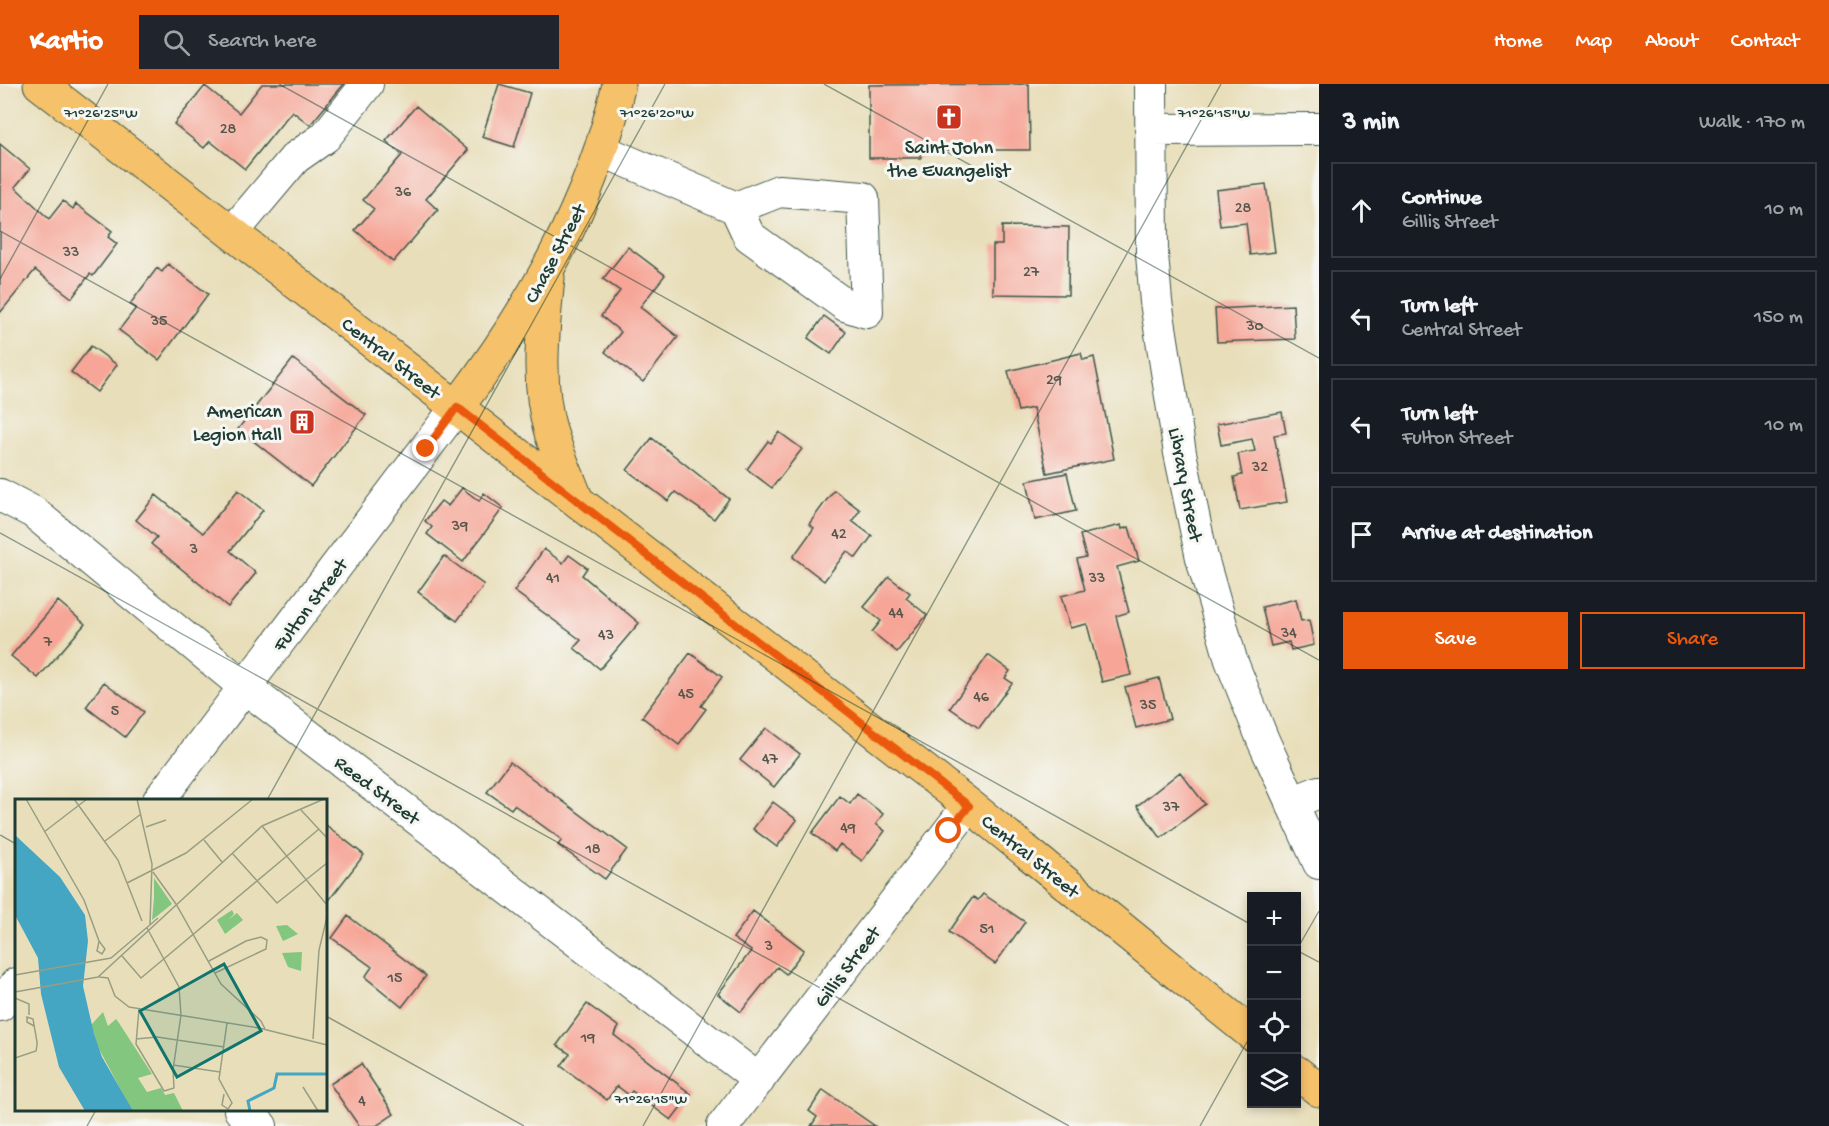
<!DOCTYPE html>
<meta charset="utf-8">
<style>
:root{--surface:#171b24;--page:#20242c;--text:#f1f3f6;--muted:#9ea1a6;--line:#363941;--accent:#ea580c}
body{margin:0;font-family:"Gochi Hand",sans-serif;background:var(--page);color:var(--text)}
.controls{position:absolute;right:18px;bottom:18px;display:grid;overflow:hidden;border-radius:0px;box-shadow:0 3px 9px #0003}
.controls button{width:54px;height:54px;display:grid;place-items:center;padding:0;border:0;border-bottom:2px solid var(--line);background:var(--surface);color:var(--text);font:30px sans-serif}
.stop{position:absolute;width:18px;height:18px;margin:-14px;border:4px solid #ea580c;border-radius:50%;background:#fff}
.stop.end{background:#ea580c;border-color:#fff;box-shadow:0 2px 6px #0008}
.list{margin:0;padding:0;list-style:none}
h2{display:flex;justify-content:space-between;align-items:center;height:78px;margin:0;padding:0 24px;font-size:26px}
h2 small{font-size:20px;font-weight:400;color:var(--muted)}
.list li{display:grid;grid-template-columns:39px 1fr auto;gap:18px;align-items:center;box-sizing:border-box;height:96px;margin:0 12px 12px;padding:0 12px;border:2px solid var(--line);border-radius:0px}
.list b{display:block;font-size:22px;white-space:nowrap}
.list p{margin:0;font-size:20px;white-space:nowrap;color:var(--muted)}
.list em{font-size:20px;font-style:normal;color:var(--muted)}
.actions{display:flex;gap:12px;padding:18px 24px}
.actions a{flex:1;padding:14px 0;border:2px solid var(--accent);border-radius:0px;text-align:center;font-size:21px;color:var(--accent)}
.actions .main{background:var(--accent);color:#fff}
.icon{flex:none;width:33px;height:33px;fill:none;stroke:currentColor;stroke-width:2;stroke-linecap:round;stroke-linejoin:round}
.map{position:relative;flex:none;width:1319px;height:1042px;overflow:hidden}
header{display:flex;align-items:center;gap:36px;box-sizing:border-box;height:84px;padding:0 30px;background:var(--accent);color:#fff}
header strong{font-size:28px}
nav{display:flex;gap:33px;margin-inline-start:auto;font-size:21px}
.search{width:420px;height:54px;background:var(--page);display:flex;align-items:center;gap:15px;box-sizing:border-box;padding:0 21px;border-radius:0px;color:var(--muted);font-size:22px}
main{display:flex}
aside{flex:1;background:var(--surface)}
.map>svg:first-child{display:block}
</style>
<header>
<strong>Kartio</strong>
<div class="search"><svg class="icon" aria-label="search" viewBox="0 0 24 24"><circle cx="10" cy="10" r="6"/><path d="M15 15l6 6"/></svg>Search here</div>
<nav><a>Home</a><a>Map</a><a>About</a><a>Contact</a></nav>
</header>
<main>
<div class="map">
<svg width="1319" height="1042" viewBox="0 0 1319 1042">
<rect width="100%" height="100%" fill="#f6f6f2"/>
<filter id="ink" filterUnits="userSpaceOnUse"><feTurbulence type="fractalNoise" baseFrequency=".0167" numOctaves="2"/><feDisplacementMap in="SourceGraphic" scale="12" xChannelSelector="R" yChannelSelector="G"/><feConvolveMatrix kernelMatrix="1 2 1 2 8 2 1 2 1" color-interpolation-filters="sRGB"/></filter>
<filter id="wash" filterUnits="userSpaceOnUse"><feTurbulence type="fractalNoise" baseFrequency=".008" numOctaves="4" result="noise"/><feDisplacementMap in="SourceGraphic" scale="24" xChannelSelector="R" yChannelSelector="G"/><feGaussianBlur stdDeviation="1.35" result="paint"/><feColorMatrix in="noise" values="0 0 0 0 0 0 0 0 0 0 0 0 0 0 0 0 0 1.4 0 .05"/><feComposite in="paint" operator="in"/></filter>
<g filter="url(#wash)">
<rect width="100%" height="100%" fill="#e8deb9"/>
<g id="blocks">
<path fill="#f6a596" d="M262,0H344L310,41L292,27L245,85L210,57L204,64L174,40L205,2L239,29Z
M499,0L530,9L514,63L482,53Z
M1029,0L1030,66H921V74H869V1Z
M416,22L468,66L426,115L438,126L393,178L355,146L374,125L363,116L402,71L386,57Z
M0,60L30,85L15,103L49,135L63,117L73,125L76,120L112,147L108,153L117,160L93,192L90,190L72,214L35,186L0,229Z
M1266,100L1275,168L1250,171L1246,139L1220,142L1216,106Z
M1002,142L1069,143L1068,211L993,210V161H1002Z
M628,163L665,191L640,223L678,253L643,298L605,268L621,248L601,232L620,207L603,195Z
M168,180L208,210L159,276L119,246L136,224L130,220L157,184L162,188Z
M1293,221L1295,255L1217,258L1215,225Z
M824,232L846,248L831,270L808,254Z
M91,262L117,281L97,308L71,288Z
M1081,269L1083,276L1094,273L1114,375L1047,389L1033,324L1018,327L1008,287Z
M293,275L366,331L311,402L238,345Z
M1282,328L1286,349L1274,351L1287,418L1240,426L1234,393L1242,391L1238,370L1255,367L1252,355L1221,361L1217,340Z
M779,348L802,365L772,404L747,385L768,357L771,359Z
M652,354L729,415L714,435L675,408L668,417L627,386Z
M1067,389L1076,427L1035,436L1027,397Z
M462,404L479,417L484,409L503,424L463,478L427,450L432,443L425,437L441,417L448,422Z
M238,406L263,426L230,467L256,489L228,523L151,460L157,453L136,436L156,411L203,449Z
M834,406L860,426L852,437L872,452L856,474L847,467L824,497L793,473L814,444L809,440Z
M1121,441L1122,445L1129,443L1139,477L1117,483L1129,528L1116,532L1131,591L1102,598L1087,540L1070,544L1061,512L1085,506L1077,475L1086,473L1080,451Z
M544,465L563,479L569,471L587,484L582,491L639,539L600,585L574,564L581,556L514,507Z
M444,472L484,501L457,537L418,508Z
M889,493L910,509L906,514L927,531L897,568L872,548L881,537L864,523Z
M1296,515L1301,537L1309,536L1314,561L1291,566L1289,558L1271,562L1262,523Z
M58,517L85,540L38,594L11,572Z
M690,569L722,593L701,622L706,625L679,661L642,633Z
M988,571L1010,587L1005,594L1012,599L979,644L950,624Z
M1159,594L1170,635L1136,644L1125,603Z
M104,598L144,628L125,653L86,623Z
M766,644L800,670L774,703L740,676Z
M510,678L627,765L605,795L558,761L562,756L514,721L511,725L487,708Z
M1180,688L1205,720L1161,754L1137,722Z
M857,710L883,730L876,740L885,747L862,777L840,760L835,767L812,749L840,712L850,720Z
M773,718L797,736L777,763L753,745Z
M326,741L364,771L326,820Z
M983,810L1025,838L995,880L949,848L973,813L978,816Z
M753,827L804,866L786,890L777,883L741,928L718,910L751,867L733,854Z
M348,832L426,892L402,923L365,893L372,883L332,854Z
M587,920L619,943L614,951L691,1010L671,1036L632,1007L629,1011L617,1002L607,1016L561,982L570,970L557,961Z
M361,980L394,1030L376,1042H359L330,1000Z
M823,1006L875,1042H811L817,1033L809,1027Z"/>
</g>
</g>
<g filter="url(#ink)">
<use href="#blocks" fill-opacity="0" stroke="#3d5548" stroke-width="1.5"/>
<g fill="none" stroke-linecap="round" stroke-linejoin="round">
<defs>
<path id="minor" d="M1151,0L1152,170L1156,218L1180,369L1202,474L1231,576L1263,656L1319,779
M1151,46L1319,45
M601,66L736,124L749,152L845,221L867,228L863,114L779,107L736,124
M232,149L295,74L325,53L367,0
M0,411L33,428L246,604L759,996
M159,716L457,323
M1291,719L1319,708
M0,921L16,900
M240,1026L261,1042
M723,1042L969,721"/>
<path id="major" d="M40,0L969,721L1252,950
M548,194C543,245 536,299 551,349C558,371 568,393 576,414
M457,323C531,226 592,120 619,0
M1296,988L1319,1006"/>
</defs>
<use href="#minor" stroke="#3d5548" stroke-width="34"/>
<use href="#major" stroke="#3d5548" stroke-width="35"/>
<use href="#minor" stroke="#fff" stroke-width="32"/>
<use href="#major" stroke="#f5c16b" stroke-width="33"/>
</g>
</g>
<g fill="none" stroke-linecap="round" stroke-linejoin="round" filter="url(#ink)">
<path stroke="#ea580c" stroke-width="8" d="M426,365L457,323L969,722L949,747"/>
</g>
<path fill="none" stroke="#1f3d34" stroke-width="1.5" stroke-opacity="0.45" d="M279,0L1319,576M824,0L1319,274M0,147L1252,841M0,195L108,0M0,449L1069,1042M267,716L665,0M0,751L16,760M1296,866L1319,878M1296,867L1319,827M326,932L524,1042M87,1042L96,1026M643,1042L1221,0M1200,1042L1252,949"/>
<defs>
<symbol id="church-square" viewBox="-11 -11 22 22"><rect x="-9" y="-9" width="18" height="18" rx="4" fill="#c8321e" stroke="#f6f6f2"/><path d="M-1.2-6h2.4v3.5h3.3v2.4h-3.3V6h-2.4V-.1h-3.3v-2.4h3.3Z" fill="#fff"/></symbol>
<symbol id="building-square" viewBox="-11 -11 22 22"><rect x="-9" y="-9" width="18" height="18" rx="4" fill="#c8321e" stroke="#f6f6f2"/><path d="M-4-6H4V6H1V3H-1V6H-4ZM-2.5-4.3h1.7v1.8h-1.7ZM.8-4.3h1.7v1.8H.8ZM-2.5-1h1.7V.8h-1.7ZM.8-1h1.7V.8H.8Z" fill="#fff"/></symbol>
</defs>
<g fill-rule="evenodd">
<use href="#church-square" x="934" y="18" width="30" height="30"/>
<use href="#building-square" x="287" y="323" width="30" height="30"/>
</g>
<g text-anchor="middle" stroke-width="6" stroke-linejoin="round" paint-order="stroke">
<g font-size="16" fill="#55574c">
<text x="228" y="49">28</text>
<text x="403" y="112">36</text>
<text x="1243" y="128">28</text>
<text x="71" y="172">33</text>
<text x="1031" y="192">27</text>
<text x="159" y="241">35</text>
<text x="1255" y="246">30</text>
<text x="1054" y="300">29</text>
<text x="1260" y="387">32</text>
<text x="460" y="446">39</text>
<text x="839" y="454">42</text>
<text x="194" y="469">3</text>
<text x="553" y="498">41</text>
<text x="1097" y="498">33</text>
<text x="896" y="533">44</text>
<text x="1289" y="553">34</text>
<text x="606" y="555">43</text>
<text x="48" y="562">7</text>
<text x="686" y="614">45</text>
<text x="981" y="617">46</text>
<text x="1148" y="625">35</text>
<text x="115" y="631">5</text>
<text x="770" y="679">47</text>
<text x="1171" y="727">37</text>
<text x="848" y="748">49</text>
<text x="593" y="769">18</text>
<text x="987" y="849">51</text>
<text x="769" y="866">3</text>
<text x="395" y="898">15</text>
<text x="588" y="958">19</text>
<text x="362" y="1021">4</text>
</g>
<g font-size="20" fill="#1f3d34" stroke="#f6f6f2">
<text x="949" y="69">Saint John<tspan x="949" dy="23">the Evangelist</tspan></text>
<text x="282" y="333" text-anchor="end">American<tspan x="282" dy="23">Legion Hall</tspan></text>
</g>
<g font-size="20" fill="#1f3d34" stroke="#f6f6f2">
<text transform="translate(554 169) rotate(-62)" y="7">Chase Street</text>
<text transform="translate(392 273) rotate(38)" y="7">Central Street</text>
<text transform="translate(1187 400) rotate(79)" y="7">Library Street</text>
<text transform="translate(309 520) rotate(-53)" y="7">Fulton Street</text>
<text transform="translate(378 705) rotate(37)" y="7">Reed Street</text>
<text transform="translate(1031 771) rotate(39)" y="7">Central Street</text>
<text transform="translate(846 882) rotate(-53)" y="7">Gillis Street</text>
</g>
</g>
<g transform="translate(15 715)">
<rect width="312" height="312" fill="#e8deb9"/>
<path d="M139,79L157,105L137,121L139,99ZM217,111L219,115L213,121L222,114L228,121L210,135L202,121ZM272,126L283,135L268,142L261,127ZM287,153L286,172L273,168L267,154ZM88,213L93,227L101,220L104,224L137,275L123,279L132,293L146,289L150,296L159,294L168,312H117L82,246L76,226Z" fill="#82c67f"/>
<path d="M0,36L45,78L70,116L73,142L68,187L79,235L87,258L118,312H70L44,268L26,195L23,159L0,116Z" fill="#44a6c3"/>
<path fill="none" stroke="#44a6c3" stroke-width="3" d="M235,312L233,302L259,289L262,275H312"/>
<path fill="none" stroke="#989e84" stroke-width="1.5" d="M11,0L69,101L84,142M59,0L103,61L127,122M122,0L137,65L135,125M286,11L312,39M247,27L312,106M131,28L151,21M29,33L72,0M189,41L207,63M90,42L126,15M217,54L262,104L312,64M138,73L161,105L206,185L246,222L250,230M112,84L171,54L238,0M132,129L164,188L166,216M84,142L90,150L87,155L82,152ZM107,157L126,179L304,30M194,162L231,142L246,138L252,141L251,150L200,174M0,176L96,159L143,119M84,178L93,179L100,197L114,208L244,229L312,246M0,193L83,178L247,27L309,0M0,199L14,205V216M124,210L121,245L149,292L159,289L158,271L166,216M121,240L142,238L209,248M298,240L304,151L312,118M0,259L21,252L22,246V243L18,220L12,218V223L19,227M158,266L205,273M288,288L303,312M209,295L207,306L213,310L217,304L204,280L212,224"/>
<path fill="#0f766e" fill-opacity="0.15" stroke="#0f766e" stroke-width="3" d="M209,165L246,232L162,278L125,212Z"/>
<rect width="312" height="312" fill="none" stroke="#1f3d34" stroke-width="3"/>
</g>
<g font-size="15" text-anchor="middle" fill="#1f3d34" stroke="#f6f6f2" stroke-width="6" stroke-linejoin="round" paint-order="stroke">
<text x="101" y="33">71°26'25"W</text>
<text x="657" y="33">71°26'20"W</text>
<text x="1214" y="33">71°26'15"W</text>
<text x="651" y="1019">71°26'15"W</text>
</g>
</svg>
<div class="controls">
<button>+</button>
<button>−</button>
<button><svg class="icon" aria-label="locate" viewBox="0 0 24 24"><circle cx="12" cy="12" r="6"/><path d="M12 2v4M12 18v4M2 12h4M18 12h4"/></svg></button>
<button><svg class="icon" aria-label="layers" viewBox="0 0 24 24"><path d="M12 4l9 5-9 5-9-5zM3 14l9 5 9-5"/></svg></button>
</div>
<div class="stop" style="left:949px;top:747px"></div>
<div class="stop end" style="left:426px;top:365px"></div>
</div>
<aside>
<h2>3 min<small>Walk · 170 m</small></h2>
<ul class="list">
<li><svg class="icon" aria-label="ahead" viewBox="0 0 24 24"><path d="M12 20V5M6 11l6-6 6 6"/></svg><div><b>Continue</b><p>Gillis Street</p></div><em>10 m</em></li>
<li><svg class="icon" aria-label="left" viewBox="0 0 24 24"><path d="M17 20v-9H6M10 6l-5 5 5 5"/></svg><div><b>Turn left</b><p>Central Street</p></div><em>150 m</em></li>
<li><svg class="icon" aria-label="left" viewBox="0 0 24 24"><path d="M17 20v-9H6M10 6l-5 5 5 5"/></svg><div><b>Turn left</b><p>Fulton Street</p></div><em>10 m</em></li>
<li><svg class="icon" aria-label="arrive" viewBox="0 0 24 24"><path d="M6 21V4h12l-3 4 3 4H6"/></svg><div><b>Arrive at destination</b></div></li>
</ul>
<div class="actions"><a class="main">Save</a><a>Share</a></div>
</aside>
</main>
